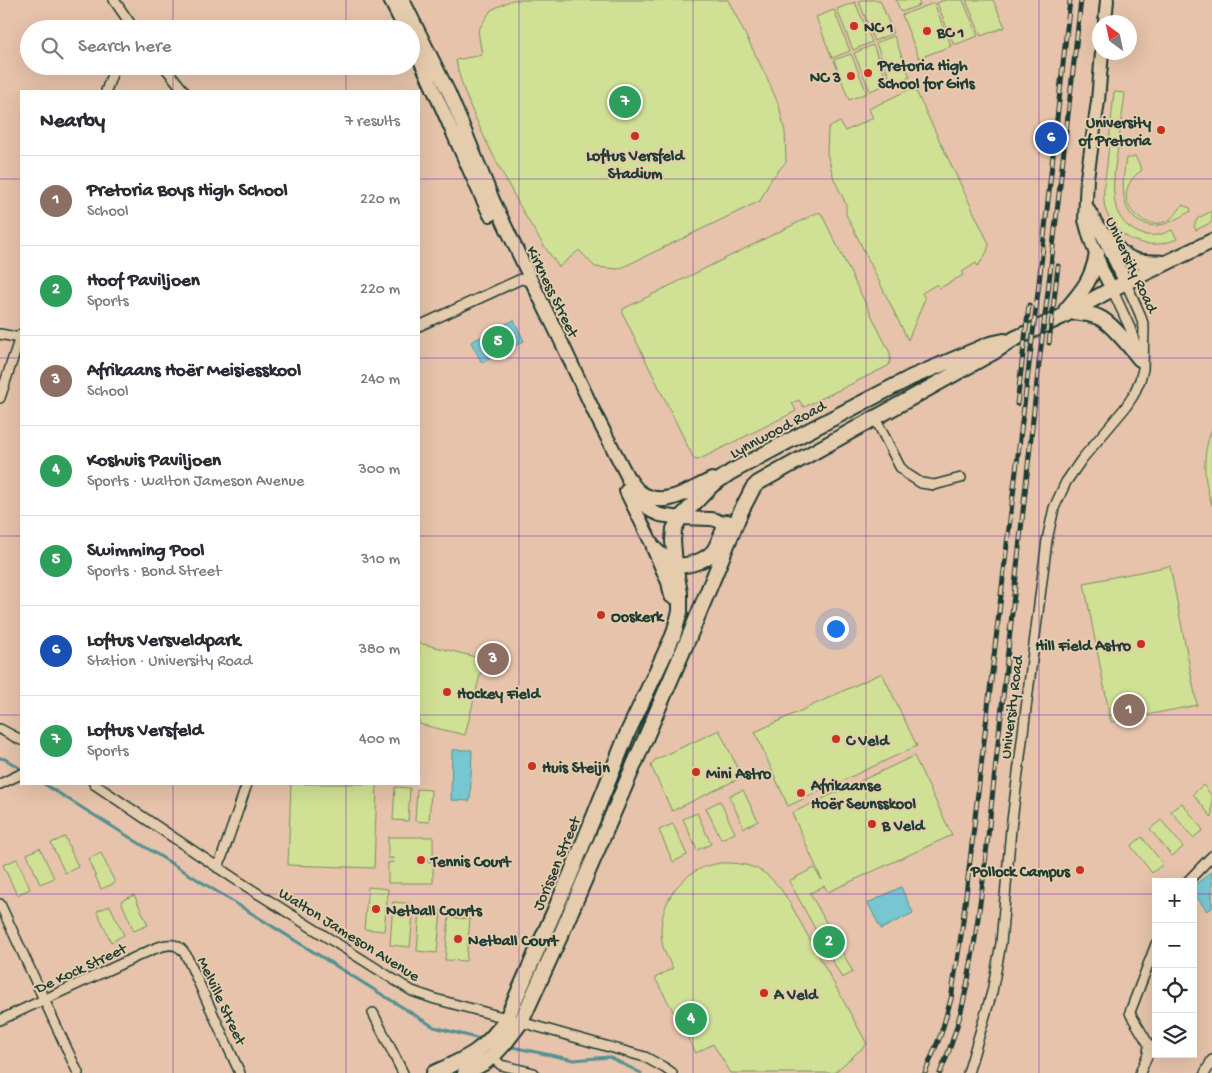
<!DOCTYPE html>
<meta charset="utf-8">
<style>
:root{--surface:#fff;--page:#f2f2f3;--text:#2b2b33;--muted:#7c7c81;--line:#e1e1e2;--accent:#0f766e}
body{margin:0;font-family:"Gochi Hand",sans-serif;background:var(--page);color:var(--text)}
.controls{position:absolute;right:15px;bottom:15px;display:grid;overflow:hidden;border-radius:0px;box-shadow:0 5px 20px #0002}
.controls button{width:45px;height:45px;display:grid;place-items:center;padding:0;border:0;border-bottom:1px solid var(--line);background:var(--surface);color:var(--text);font:25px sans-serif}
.compass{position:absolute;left:1092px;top:15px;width:45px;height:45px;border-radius:50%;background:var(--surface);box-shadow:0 5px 20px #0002;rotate:327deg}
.you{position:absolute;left:835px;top:628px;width:18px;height:18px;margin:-12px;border:4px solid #fff;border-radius:50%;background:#1a73e8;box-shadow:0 0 0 8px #1a73e833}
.badge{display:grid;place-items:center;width:32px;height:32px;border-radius:50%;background:var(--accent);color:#fff;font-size:16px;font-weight:700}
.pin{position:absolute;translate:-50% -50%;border:2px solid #fff;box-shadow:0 1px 5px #0006}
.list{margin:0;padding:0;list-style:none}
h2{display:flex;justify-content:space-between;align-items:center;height:65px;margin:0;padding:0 20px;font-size:21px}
h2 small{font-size:16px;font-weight:400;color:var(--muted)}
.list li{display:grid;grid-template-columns:32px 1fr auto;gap:15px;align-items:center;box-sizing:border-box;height:90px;padding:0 20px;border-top:1px solid var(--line)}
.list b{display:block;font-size:19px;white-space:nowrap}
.list p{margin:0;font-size:16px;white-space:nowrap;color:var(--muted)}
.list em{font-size:16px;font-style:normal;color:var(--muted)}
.icon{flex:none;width:28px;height:28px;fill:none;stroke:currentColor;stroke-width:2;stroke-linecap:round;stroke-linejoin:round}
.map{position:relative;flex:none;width:1212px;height:1073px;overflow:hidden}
.search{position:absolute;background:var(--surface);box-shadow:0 5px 20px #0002;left:20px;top:20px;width:400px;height:55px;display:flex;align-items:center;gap:12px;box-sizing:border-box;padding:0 18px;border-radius:28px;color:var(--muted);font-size:19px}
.panel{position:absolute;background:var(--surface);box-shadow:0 5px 20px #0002;left:20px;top:90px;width:400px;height:695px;border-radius:0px}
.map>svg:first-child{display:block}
</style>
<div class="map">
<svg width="1212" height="1073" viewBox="0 0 1212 1073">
<rect width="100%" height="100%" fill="#e6c3aa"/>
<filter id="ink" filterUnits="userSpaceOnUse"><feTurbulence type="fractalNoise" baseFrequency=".02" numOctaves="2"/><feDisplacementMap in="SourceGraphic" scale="10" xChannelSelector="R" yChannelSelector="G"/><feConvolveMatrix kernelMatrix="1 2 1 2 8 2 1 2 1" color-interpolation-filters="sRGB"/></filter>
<g filter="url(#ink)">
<path fill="#d0e094" stroke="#788e64" d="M512,0H728L768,80L779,106L785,132L786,162L771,179L760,201L619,269L595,267L579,250L559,267C531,230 510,188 489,147C476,119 461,90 456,60L482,55L478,31L491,10Z
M861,0H880L893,33L874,41L859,1Z
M896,0H918L920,5L901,12Z
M945,0H963L978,36L954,45L937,3Z
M966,0H993L1005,27L981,36Z
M855,2L872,42L853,50L837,9Z
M934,3L951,46L919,58L902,15Z
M834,10L850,51L832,58L816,17Z
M894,36L910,77L892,84L876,43Z
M873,45L888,84L870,91L854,53Z
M851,54L867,93L849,100L834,60Z
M914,87L989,244L987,252L978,266L976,263L962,272L963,275L940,288L937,284L922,293L925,299L908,340L846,214V204L834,179L827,153L828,128L840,122L845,131L873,118L869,109Z
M1114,92L1125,93C1123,111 1120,129 1118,147C1115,167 1111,188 1116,208C1119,218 1126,226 1135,231C1147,238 1160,236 1172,230L1177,239C1163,245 1149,246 1135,241C1121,235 1109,223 1105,208C1102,194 1105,179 1107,165C1109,141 1112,116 1114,92Z
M1135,156L1142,170C1098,200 1158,251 1182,205L1190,208L1191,211C1181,216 1170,224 1159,225C1153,226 1146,225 1140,222C1118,210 1123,178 1126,158H1132Z
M1212,211V222L1196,230L1194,226L1198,218Z
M817,213H821L889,351C891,356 891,362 888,366L804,407L799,400L792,403L796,411L700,459L696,460L694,459L623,314V309Z
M1212,429V505C1203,480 1202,454 1212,429Z
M1170,566L1197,705L1111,722L1084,583Z
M419,643L484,659L465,735L419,724Z
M882,673L917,746L788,806L755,732Z
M719,730L742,777L672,811L651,766L655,760Z
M914,756L952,835L828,892L824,886L810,893L853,972L842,978L789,881L814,868L822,880L792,813Z
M291,784H377L374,868L288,865Z
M1203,785L1212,796V818L1193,794Z
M395,787L410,788L408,821L393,820Z
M417,789L431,790L429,822L415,821Z
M743,790L758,821L744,828L729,796Z
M720,801L735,833L721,839L706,808Z
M1182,803L1203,830L1193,838L1171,811Z
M697,813L711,844L697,850L683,819Z
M1161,820L1183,847L1172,856L1150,829Z
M673,824L687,855L673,862L659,830Z
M65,837L78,867L65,873L51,843Z
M388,837H433V858H428V862H433V883H388V863L394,862L393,858H388Z
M1142,837L1163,864L1152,873L1131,846Z
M40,848L54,878L40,884L27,854Z
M101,853L115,883L101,889L88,859Z
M17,859L30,889L17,895L3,865Z
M720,863C757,862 773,874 791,905L867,1044L834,1073H731L713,1044L696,1053L655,978L673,968C669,961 665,954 663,947C656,918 669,887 694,872C702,867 711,865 720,863Z
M368,887L388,889L384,931L364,929Z
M134,895L148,925L134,931L121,901Z
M393,902L414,904L410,947L390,945Z
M110,906L124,935L111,942L97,911Z
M420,909L441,910L437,953L417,951Z
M449,917L470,919L466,961L445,960Z"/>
<path fill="#77c7d2" stroke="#549093" d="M514,320L524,341L482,363L471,342Z
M452,750H472L470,801L451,800Z
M1212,872V908L1207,911L1193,892V886Z
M901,887L913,913L881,929L868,903Z"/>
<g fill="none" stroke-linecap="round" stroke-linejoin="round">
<path stroke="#549093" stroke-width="3" d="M0,758L5,759L21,769
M44,784L434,1027L484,1040
M507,1046L574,1060L609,1057L641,1073"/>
<defs>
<path id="street" d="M114,0L134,29
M164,66L184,91
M106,91L115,66
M1112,289L1130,328L1138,352
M419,326L521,279L532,282
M0,334L20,338
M0,398L21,334
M875,418L900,467L907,474L921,483L934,485L961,478
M0,729L21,740
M0,784L21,774
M94,784L235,879L412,991L435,999L510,1019L645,1057L665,1068L672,1073
M218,868L247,784
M1187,882L1212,856
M0,904L78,1073
M373,1013L403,1073
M0,1020L151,950C159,947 172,941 180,948C183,950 184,953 186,955L240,1073
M492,1057L501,1065L534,1073
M968,1073L992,992L1001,943L1011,829L1047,540L1054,508L1066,482L1082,459L1125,408L1133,396L1140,380L1143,369L1144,327L1140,314L1126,283
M1140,1073L1148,1054L1149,1045L1131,1015L1130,1012L1156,944
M1205,1073L1212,1060"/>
<path id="secondary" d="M390,0L405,29
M403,0L449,93L463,126L493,200L532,282L559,337L596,416L638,497L651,511L660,515L680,518L711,519L716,520L733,529
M1105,22L1107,0
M411,41C439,99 463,158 490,215
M1102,52L1098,101L1087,178L1085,220L1090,238L1102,270L1112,289
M1086,206L1100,230L1126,283
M626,491L654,548L675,565"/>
<path id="primary" d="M1100,230C1110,241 1121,257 1137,261C1145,263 1156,262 1165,263
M1066,310C1083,290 1092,280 1097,254
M1070,312C1079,313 1089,313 1098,317C1111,322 1130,347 1140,359
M629,480C632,484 635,489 639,492C662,510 690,490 712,480
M654,548L669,582L672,596
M675,565C688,567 708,560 715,549C720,540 723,531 727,522
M434,1073C468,1058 486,1050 507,1018L570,876L628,732L673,636L680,612V593L675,565L673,541L674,529L680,518L712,485L731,472L783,444L912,377L990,344L1004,341
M465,1073L484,1063L493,1056L505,1043L521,1022L562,932L689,637L741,511L753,488L758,483L994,352L1014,339L1061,317L1112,289L1212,241"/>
</defs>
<use href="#street" stroke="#1f3d34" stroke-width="12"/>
<use href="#secondary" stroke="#1f3d34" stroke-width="16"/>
<use href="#primary" stroke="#1f3d34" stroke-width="18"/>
<use href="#street" stroke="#e5ccad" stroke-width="9"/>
<use href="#secondary" stroke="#e5ccad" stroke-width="12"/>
<use href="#primary" stroke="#e5ccad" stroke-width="14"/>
<defs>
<path id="rail" d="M1049,343L1058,266
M1017,404L1029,305
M925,1073L941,1034L951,999L962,929L1008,536L1038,292L1070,0
M940,1073C968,1010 975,940 984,873L1039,363L1048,291L1081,0"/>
</defs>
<use href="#rail" stroke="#1f3d34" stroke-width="5"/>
<use href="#rail" stroke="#e5ccad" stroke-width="3" stroke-dasharray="9" stroke-linecap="butt"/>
</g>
</g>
<path fill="none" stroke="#7b2cbf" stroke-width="1" stroke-opacity="0.55" d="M173,0V29M346,0V29M519,0V1073M693,0V1073M866,0V1073M1039,0V1073M173,66V91M346,66V91M0,179H21M419,179H1212M0,358H21M419,358H1212M0,536H21M419,536H1212M0,715H21M419,715H1212M173,784V1073M346,784V1073M0,894H1156M1193,894H1212"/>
<g fill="#c8321e" stroke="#e5ccad" stroke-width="2">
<circle cx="854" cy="26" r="5"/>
<circle cx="927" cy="31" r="5"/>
<circle cx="868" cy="73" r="5"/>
<circle cx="851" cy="76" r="5"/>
<circle cx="1161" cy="130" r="5"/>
<circle cx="635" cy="136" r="5"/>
<circle cx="601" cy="615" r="5"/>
<circle cx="1141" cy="644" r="5"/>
<circle cx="447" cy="692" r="5"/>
<circle cx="836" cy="739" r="5"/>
<circle cx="532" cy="766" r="5"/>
<circle cx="696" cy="772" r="5"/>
<circle cx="801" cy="793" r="5"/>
<circle cx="872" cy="824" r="5"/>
<circle cx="421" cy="860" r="5"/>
<circle cx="1080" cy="870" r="5"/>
<circle cx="376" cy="909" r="5"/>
<circle cx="458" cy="939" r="5"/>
<circle cx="764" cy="993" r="5"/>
</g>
<g text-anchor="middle" stroke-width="4" stroke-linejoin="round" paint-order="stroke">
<g font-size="16" font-weight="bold" fill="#1f3d34" stroke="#e5ccad" text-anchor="start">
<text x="864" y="32">NC 1</text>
<text x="937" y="37">BC 1</text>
<text x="878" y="70">Pretoria High<tspan x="878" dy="18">School for Girls</tspan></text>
<text x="841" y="82" text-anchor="end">NC 3</text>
<text x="1151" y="127" text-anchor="end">University<tspan x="1151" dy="18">of Pretoria</tspan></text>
<text x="635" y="160" text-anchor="middle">Loftus Versfeld<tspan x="635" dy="18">Stadium</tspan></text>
<text x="611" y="621">Ooskerk</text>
<text x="1131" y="650" text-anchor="end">Hill Field Astro</text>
<text x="457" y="698">Hockey Field</text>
<text x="846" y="745">C Veld</text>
<text x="542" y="772">Huis Steijn</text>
<text x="706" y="778">Mini Astro</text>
<text x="811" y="790">Afrikaanse<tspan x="811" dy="18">Hoër Seunsskool</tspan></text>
<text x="882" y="830">B Veld</text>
<text x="431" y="866">Tennis Court</text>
<text x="1070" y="876" text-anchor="end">Pollock Campus</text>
<text x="386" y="915">Netball Courts</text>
<text x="468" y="945">Netball Court</text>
<text x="774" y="999">A Veld</text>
</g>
<g font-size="16" fill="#1f3d34" stroke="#e5ccad">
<text transform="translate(1133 264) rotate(65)" y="6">University Road</text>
<text transform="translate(554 291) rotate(64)" y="6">Kirkness Street</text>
<text transform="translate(777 428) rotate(-28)" y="6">Lynnwood Road</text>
<text transform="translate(1010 707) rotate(-83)" y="6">University Road</text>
<text transform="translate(555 863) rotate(-67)" y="6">Jorissen Street</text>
<text transform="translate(350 933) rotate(32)" y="6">Walton Jameson Avenue</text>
<text transform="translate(80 967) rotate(-25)" y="6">De Kock Street</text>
<text transform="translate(223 1000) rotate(65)" y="6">Melville Street</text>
</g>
</g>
</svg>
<div class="controls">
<button>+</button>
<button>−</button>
<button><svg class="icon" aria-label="locate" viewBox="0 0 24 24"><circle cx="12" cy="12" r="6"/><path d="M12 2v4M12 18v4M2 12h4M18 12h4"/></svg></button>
<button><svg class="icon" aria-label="layers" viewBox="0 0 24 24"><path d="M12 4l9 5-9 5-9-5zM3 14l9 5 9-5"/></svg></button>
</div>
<svg class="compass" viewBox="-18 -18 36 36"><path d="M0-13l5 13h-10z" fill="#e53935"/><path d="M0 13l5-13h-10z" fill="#7c7c81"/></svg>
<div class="you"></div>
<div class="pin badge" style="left:1129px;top:710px;background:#8d6e63">1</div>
<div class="pin badge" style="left:829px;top:942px;background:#2e9e5b">2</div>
<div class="pin badge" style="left:493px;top:659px;background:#8d6e63">3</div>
<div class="pin badge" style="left:691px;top:1019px;background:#2e9e5b">4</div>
<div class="pin badge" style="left:498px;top:342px;background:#2e9e5b">5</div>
<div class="pin badge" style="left:1051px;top:138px;background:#1a4fb4">6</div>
<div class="pin badge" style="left:625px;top:102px;background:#2e9e5b">7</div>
<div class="search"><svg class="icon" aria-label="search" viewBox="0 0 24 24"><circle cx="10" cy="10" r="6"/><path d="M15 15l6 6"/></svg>Search here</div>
<section class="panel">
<h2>Nearby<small>7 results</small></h2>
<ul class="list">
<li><span class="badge" style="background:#8d6e63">1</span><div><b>Pretoria Boys High School</b><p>School</p></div><em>220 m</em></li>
<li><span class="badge" style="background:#2e9e5b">2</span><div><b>Hoof Paviljoen</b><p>Sports</p></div><em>220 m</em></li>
<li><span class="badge" style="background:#8d6e63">3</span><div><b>Afrikaans Hoër Meisiesskool</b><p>School</p></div><em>240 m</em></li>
<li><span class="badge" style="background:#2e9e5b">4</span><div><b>Koshuis Paviljoen</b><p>Sports · Walton Jameson Avenue</p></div><em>300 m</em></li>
<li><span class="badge" style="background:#2e9e5b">5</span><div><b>Swimming Pool</b><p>Sports · Bond Street</p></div><em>310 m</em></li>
<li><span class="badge" style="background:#1a4fb4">6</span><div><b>Loftus Versveldpark</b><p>Station · University Road</p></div><em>380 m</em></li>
<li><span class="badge" style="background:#2e9e5b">7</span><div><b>Loftus Versfeld</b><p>Sports</p></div><em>400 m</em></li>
</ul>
</section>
</div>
